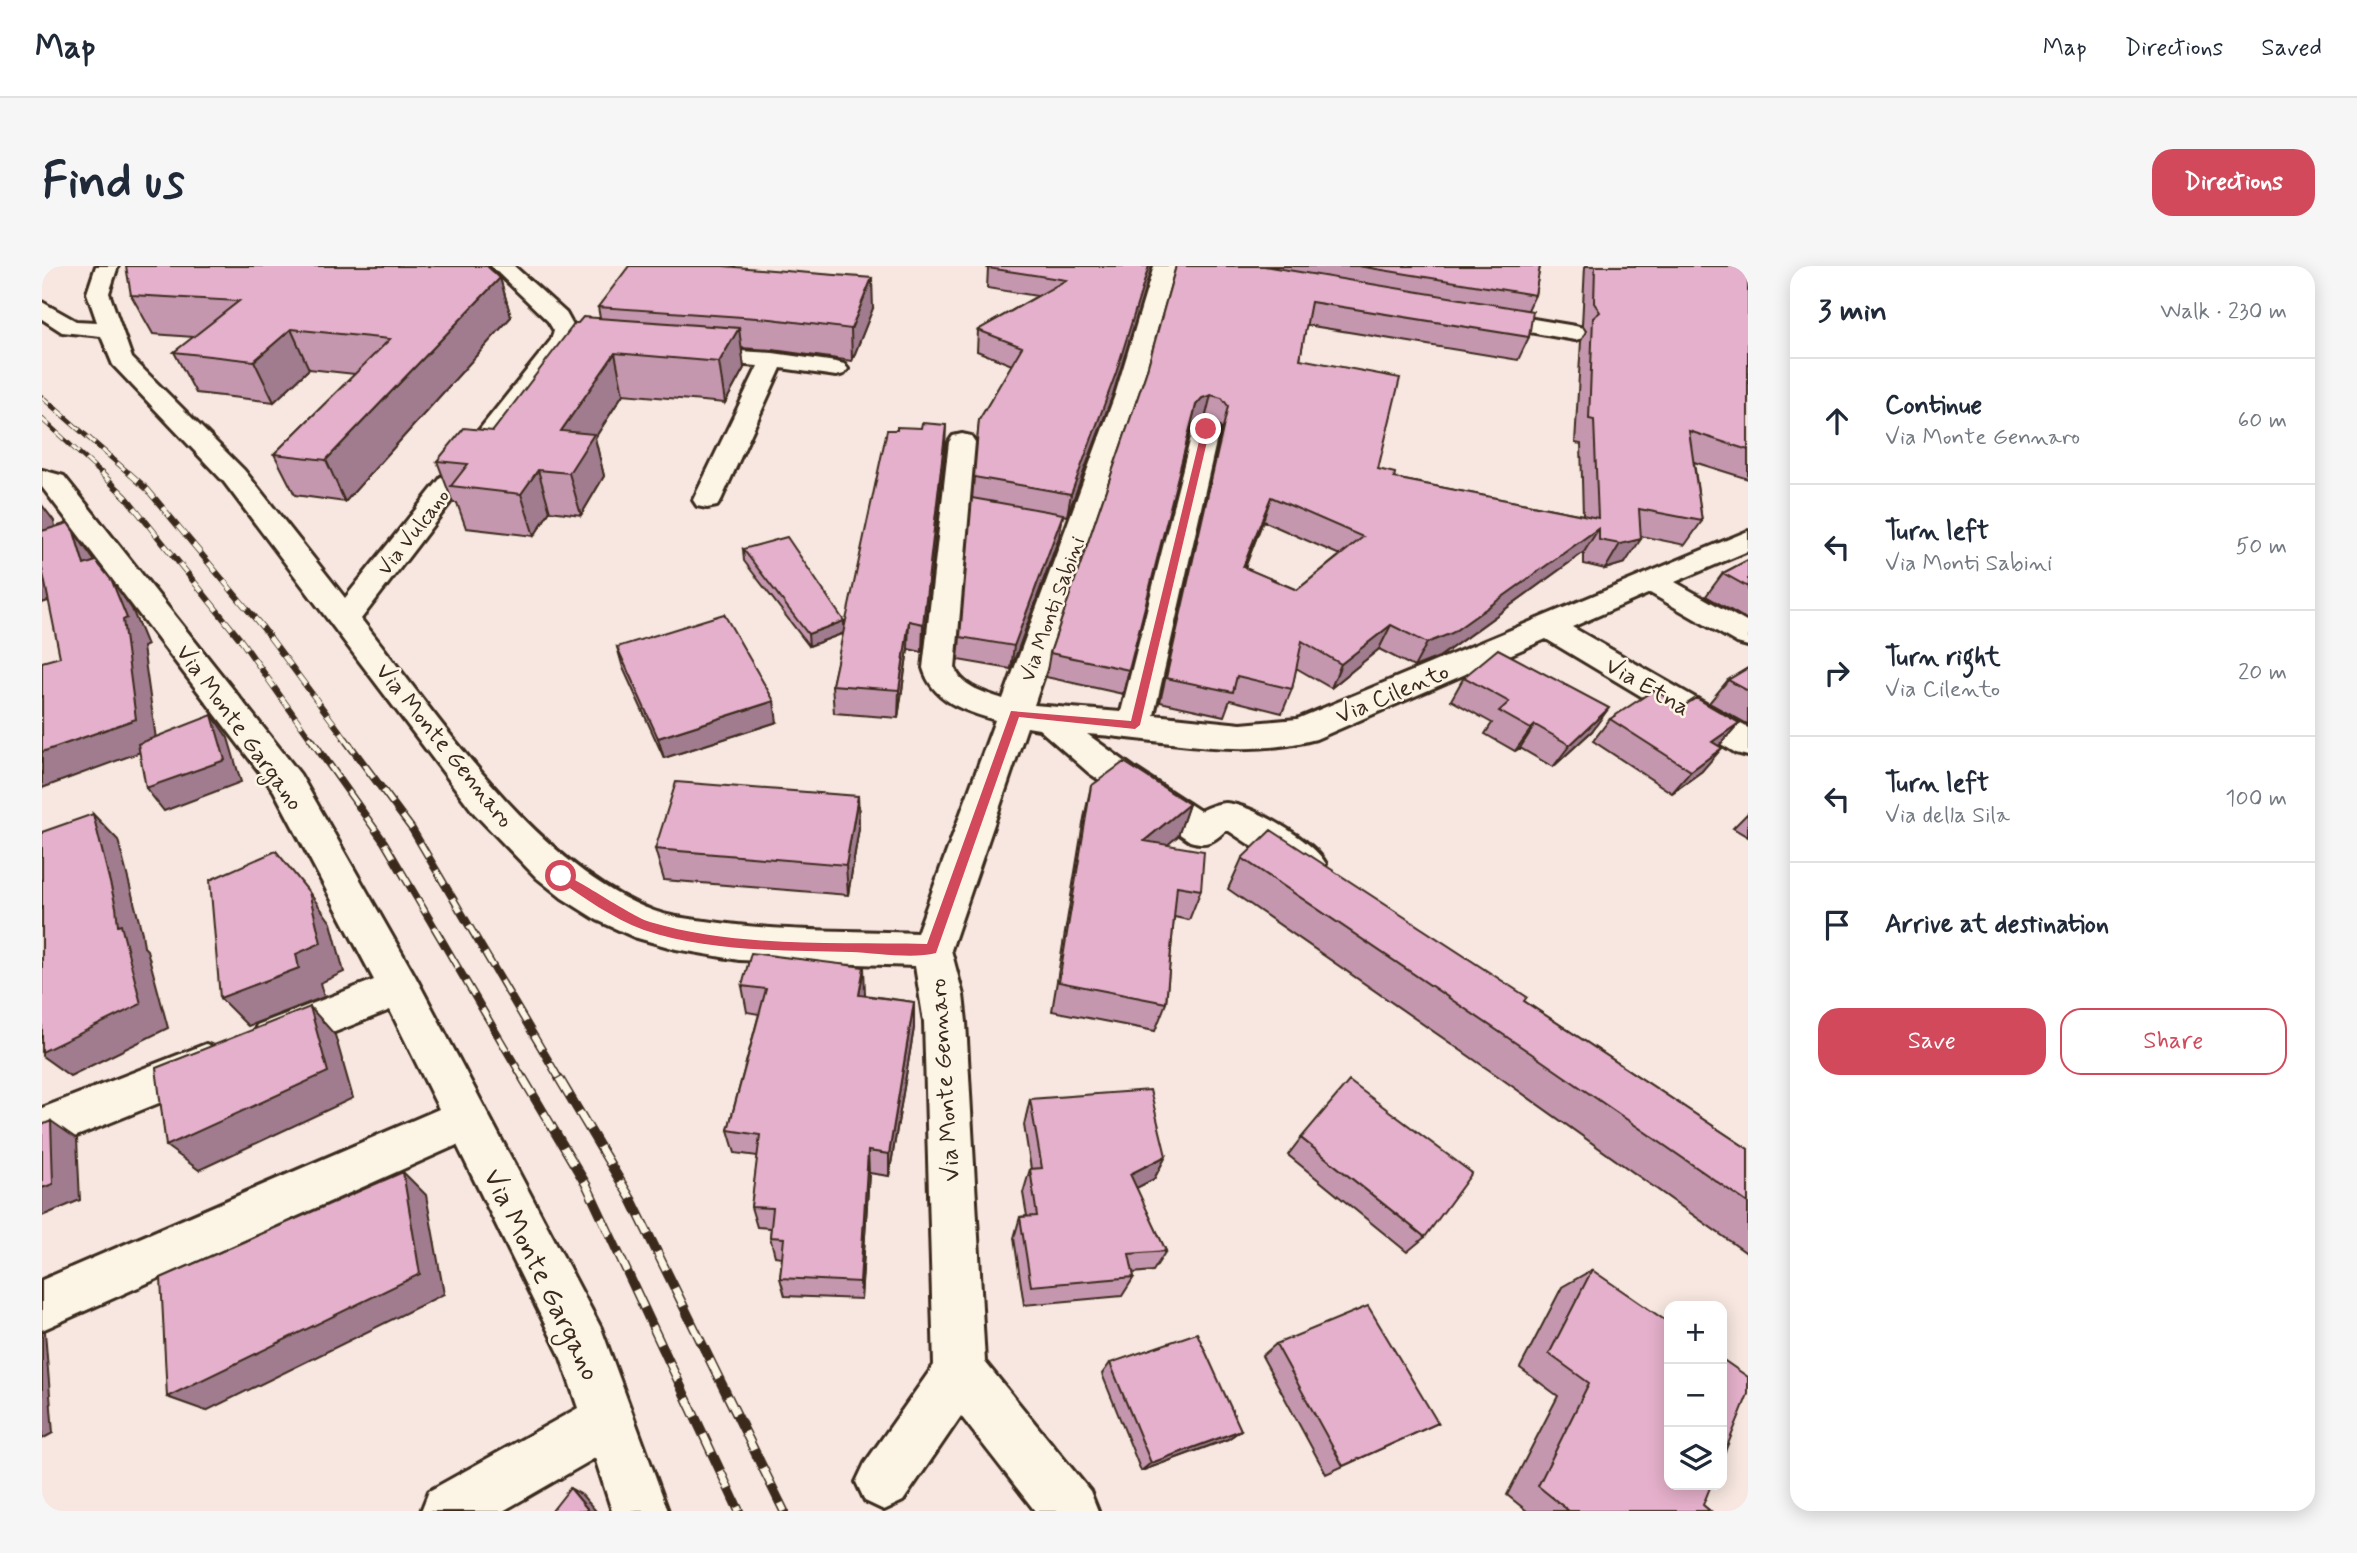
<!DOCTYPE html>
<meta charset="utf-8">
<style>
:root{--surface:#fff;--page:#f6f6f7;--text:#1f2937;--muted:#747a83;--line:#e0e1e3;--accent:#d1495b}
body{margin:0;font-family:Mynerve,sans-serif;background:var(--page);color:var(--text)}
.controls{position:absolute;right:21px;bottom:21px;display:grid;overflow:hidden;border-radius:14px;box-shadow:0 4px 18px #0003}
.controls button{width:63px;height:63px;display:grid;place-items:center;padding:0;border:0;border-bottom:2px solid var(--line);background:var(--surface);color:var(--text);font:35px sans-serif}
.stop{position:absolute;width:21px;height:21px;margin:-16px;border:5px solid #d1495b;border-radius:50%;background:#fff}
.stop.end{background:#d1495b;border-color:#fff;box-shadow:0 2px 7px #0008}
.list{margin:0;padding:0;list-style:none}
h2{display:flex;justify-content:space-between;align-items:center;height:91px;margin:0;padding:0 28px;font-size:30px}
h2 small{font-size:23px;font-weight:400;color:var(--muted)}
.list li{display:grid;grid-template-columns:46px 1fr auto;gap:21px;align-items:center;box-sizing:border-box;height:126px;padding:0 28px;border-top:2px solid var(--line)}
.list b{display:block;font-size:26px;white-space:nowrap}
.list p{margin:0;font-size:23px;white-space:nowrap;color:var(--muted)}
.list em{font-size:23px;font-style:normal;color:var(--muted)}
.actions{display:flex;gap:14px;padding:21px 28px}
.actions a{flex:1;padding:16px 0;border:2px solid var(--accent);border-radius:21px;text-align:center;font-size:24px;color:var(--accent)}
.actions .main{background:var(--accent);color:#fff}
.icon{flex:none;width:38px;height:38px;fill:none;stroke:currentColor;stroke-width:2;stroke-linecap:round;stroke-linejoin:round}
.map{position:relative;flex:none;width:1706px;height:1245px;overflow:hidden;border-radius:21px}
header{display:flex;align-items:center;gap:42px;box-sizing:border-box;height:98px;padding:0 35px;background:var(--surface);border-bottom:2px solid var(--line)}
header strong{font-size:33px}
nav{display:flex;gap:38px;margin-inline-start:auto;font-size:24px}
.intro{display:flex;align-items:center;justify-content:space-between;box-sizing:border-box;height:168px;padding:0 42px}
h1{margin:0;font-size:49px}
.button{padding:18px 32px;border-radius:21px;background:var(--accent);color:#fff;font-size:24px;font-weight:700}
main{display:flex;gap:42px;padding:0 42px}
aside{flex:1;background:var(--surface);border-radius:21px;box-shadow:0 4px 18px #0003}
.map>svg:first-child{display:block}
</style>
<header>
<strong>Map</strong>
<nav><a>Map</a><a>Directions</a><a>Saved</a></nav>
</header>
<div class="intro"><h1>Find us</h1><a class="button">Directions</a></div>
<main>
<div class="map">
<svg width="1706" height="1245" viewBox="0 0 1706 1245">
<rect width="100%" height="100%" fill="#f7e7e0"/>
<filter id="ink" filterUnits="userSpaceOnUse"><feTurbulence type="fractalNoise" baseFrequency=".0143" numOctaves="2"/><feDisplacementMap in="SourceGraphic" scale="14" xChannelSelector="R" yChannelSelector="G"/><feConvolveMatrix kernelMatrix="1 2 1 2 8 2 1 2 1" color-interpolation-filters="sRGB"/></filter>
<g filter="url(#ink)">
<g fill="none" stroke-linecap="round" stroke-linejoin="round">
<defs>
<path id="minor" d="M54,0H76L67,27L90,92L202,204L303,332L509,74L512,65L506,55L449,0H472L524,47L534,65L532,75L319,353C396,450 494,601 612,645C628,651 647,653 664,655C733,666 805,664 875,667L953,454C923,445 891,436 881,402L907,176L911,170L920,168L929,170L933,176L913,402C919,421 944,427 961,433L1073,129L1112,0H1134L1097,129L992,439L1079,446L1151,163L1155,158L1164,155L1173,158L1177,163L1112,449L1199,458L1255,453L1706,265V285L1633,316L1706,357V380L1695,377L1608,327L1530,361L1706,462V490L1694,487L1504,373L1274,473C1200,494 1120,473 1045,468L1092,502L1158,545C1166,541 1176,537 1184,537C1211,539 1272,575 1284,598L1278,608L1265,613L1252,608L1187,565H1183C1171,576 1165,580 1148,575L1047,507L997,463L985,461L909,684L921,729L924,756L943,1096L1048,1225L1056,1245H993L919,1150L861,1235L842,1244L823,1235L814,1216L823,1197L892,1099L882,756L873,700L697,694L634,683L592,671L555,654L520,632L495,612L432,547L182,216L71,99L59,70L20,66L0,53V36L34,55L55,56L45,27Z
M1438,44L1533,60L1541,62L1544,67L1541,72L1533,74L1430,56L1427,51L1430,46Z
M649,82L731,87L794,96L802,98L806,103L802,108L794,110L739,102L679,234L675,240L665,242L655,240L651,234L716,100L641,94L637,89L641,84Z
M0,204L22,210L258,508L373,710L559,1062L626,1245H570L553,1192L461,1245H379L387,1225L536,1142L518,1089L415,879L0,1064V1014L397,843L348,744L230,791L215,785L209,772L215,759L332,714L232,525L0,221Z
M164,778L179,784L186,798L179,812L0,884V842Z"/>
</defs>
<use href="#minor" stroke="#3b2a1e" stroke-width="6"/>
<use href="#minor" fill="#fcf5e5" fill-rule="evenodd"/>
<defs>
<path id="rail-far3" d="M0,131L89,209
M0,153L61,209"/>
<path id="rail-far2" d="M59,207L84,231L198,373L270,475
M87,207L105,223L221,362L305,475"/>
<path id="rail-far1" d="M269,473L342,576L482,814
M303,473L370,563L518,814"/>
<path id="rail" d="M481,812L545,920L697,1245
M517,812L589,933L742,1245"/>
</defs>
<use href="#rail-far3" stroke="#3b2a1e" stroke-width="5"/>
<use href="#rail-far2" stroke="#3b2a1e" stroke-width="6"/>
<use href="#rail-far1" stroke="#3b2a1e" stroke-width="8"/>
<use href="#rail" stroke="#3b2a1e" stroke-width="10"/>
<use href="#rail-far3" stroke="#fcf5e5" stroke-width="3.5" stroke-dasharray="10" stroke-linecap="butt"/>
<use href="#rail-far2" stroke="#fcf5e5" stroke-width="4.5" stroke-dasharray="12" stroke-linecap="butt"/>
<use href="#rail-far1" stroke="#fcf5e5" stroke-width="5" stroke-dasharray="16" stroke-linecap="butt"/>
<use href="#rail" stroke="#fcf5e5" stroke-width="7" stroke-dasharray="20" stroke-linecap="butt"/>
</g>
<path fill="#c597af" stroke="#3b2a1e" stroke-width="2" fill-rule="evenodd" d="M1110,0L1071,128L1025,250L1021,249L1017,271L969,403L916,394L937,154L970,99L935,85L936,64L995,30L945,22L946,2Z
M1134,0H1498L1493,29L1486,44L1487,71L1476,94L1264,59L1258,93L1336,203L1352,212L1541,249L1539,178L1533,177L1539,75L1544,65L1540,59L1543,0H1706V213L1652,196L1660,255L1643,279L1599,270L1583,297L1563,303L1542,298V286L1397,391L1372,401L1337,383L1289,422L1254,402L1250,423L1240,447L1188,434L1182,450L1118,436L1180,164L1174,156L1163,153L1154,156L1148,162L1081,428L1004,411L1008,387L1104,107ZM1221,255L1298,289L1255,324L1203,302Z
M458,12L469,51L303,236L253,229L232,188L313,108L267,103L232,136L154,127L132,86L152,71L111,68L89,29Z
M556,41L831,42L810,95L731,84L699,82L702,102L683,137L581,128L553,172L562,210L539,249L508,245L492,270L424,262L415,237H411L395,195L451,165L536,57L558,52Z
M903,186L880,386L866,383L856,452L792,447L790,419L802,367L767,380L702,295L701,283L802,365Z
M1706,294V354L1664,330L1681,307Z
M575,381L735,456L622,492L581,402Z
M1706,402V458H1705L1667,437L1686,414Z
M1422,411L1550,465L1511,501L1478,482L1473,485L1443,468L1450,457L1409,434Z
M1568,453L1676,480L1660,505L1630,527L1551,475Z
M1049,520L1147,538L1136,570L1125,579L1159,624L1147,654L1132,651L1124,737L1113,765L1010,745L1042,552Z
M816,530L817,562L806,629L622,614L613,583Z
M1706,547V571L1691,562Z
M1200,592L1482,735L1706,883V988L1460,813L1186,623Z
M700,720L823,729L872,736V762L847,910L827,907L819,1033L743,1030L738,1012L740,991L733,990L728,971L729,962L715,961L709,941L716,890L693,887L686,864L717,748L705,746Z
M988,833L1124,890L1112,913L1094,922L1124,985L1111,1005L1091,1007L1092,1011L1080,1030L982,1039L972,972L978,951L985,950L981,927L988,903H989L982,859Z
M1259,872L1383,971L1365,986L1246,889Z
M1550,1004L1661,1239L1668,1245H1485L1465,1229L1516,1130L1478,1102L1520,1021Z
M1234,1078L1396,1157L1284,1208L1220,1090Z
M1068,1097L1199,1164L1186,1173L1099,1205L1060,1108Z"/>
<path fill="#a07b8e" stroke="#3b2a1e" stroke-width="2" d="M1107,0H1110L1071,128L1025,250L1029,228Z
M458,12L469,51L303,236L284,194Z
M830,12L831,42L810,95L809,63Z
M697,62L702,102L683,137L677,96Z
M249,63L267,103L232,136L212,95Z
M573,87L581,128L553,172L562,210L539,249L527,207L519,165Z
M1169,129L1163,153L1154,156L1148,162L1081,428L1154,139L1160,132Z
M904,159L903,186L880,386L881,358Z
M496,204L508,245L492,270L479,228Z
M1229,231L1221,255L1193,325L1201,301Z
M0,239L12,255L19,293L0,268Z
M1021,248L1017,271L969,403L972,380Z
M1557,262L1542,286L1397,391L1372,401L1385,377Z
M32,266L52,294L62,327L42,299Z
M1599,273L1583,297L1563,303L1578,278Z
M0,302L21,330L0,337Z
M70,315L90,343L105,379L101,381L115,480L0,522V486Z
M802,355V367L767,380L766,368Z
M867,355L866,383L856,452L857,424Z
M1349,359L1337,383L1289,422L1299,398Z
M732,435L735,456L622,492L616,472Z
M1567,442L1550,465L1511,501L1528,479Z
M170,449L186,472L199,516L122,545L104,522Z
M1697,457L1677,480L1670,476Z
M1493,459L1478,482L1473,485L1489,463Z
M1680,482L1660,505L1630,527L1649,505Z
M816,530L817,562L806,629L804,599Z
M1147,538L1136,570L1093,606L1102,575Z
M51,548L76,574L100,667L102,681L105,684L126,762L28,810L0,790V786L76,660Z
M267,626L289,657L302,706L278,717L282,731L206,760L178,732L254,688Z
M822,701L823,728L818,755L817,729Z
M872,736V762L847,910V888Z
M268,741L293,769L311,832L157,904L124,880Z
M9,855L35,873L38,934L0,950V922Z
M826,885L827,907L819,1033L818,1016Z
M1124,890L1112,913L1077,931L1088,908Z
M361,906L384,929L402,1028L164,1145L125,1131Z
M0,1065L3,1066L11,1167L0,1173Z
M1199,1164L1186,1173L1099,1205L1109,1197Z
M528,1222L540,1229L554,1245H547Z"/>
<path fill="#e5b0cb" stroke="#3b2a1e" stroke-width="2" fill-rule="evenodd" d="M84,0H445L458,12L284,194L232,188L348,73L249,63L212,95L132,86L197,35L89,29Z
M587,0H681L830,12L809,63L729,53L556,41Z
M948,0H1107L1074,107L1029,228L932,211L937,154L980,81L936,64L1024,14L946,2Z
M1134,0H1222L1491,45L1487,71L1269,36L1258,93L1358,112L1336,203L1353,207L1352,212L1556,252L1552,154L1547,153L1551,52L1558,46L1552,37L1553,0H1706V184L1647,165L1660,255L1597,243L1599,273L1578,278L1557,274V262L1410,367L1385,377L1349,359L1299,398L1260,375L1250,423L1195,410L1191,426L1124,412L1186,140L1180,132L1169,129L1160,132L1154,139L1087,404L1008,387L1104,107ZM1229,231L1321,271L1255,324L1201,301Z
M1316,0H1498L1493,29Z
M541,51L697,62L677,96L573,87L519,165L552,168L527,207L496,204L479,228L409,220L426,198L395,195L422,162L451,165L533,57H536Z
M880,157L904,159L881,358L867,355L857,424L790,419L845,164H855V161L879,162Z
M930,232L1021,248L972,380L918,371Z
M26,257L32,266L42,299L54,295L70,315L85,352L81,354L94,453L0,486V396L18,391L0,302V265Z
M745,271L802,355L766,368L701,283Z
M1706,294V321L1681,307Z
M682,348L732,435L616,472L575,381Z
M1456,383L1567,442L1528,479L1493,459L1489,463L1457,445L1467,436L1422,411Z
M1706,402V425L1686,414Z
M1612,424L1640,441L1654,432L1697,457L1670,476L1680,482L1649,505L1568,453Z
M170,449L183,494L104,522L96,478Z
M1082,496L1147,538L1102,575L1162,585L1159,624L1135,620L1124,737L1017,716L1049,520Z
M634,516L816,530L804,599L613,583Z
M51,548L74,641L76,660L79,659L99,738L0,786V566Z
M1229,564L1485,731L1482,735L1706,883V937L1487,786L1200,592Z
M234,585L267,626L279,677L254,688L257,702L178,732L168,614Z
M709,687L822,701L817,729L872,736L847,888L826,885L818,1016L738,1012L742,972L728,971L731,942L709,941L718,869L686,864L724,723L700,720Z
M268,741L286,806L124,880L114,802Z
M1307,815L1430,907L1383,971L1259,872Z
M1108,824L1124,890L1088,908L1124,985L1087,988L1092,1011L989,1020L978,951L995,950L988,903L1000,902L988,833Z
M9,855L11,918L0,922V859Z
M361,906L378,1008L125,1131L119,1012Z
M1550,1004L1627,1057V1219H1669L1661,1239L1668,1245H1527L1496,1220L1547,1117L1507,1088Z
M1326,1040L1396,1157L1301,1200L1234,1078Z
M1155,1067L1199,1164L1109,1197L1068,1097Z
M1680,1093L1706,1111V1128L1680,1193Z
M528,1222L547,1245H510Z"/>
</g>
<path fill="#d1495b" d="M1164,160L1168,163L1098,459L1093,463L977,451L894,687C872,693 832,687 809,686C741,684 667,686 602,664C570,652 542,632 515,613V606C524,605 588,650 608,656C696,682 794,676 885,678L969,445L1089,455L1160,163Z"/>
<g text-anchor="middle" stroke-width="5" stroke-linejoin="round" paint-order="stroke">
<g font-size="21" fill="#3b2a1e" stroke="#fcf5e5">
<text transform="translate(371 266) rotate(-52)" y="7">Via Vulcano</text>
<text transform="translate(1010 343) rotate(-70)" y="7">Via Monti Sabini</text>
</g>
<g font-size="24" fill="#3b2a1e" stroke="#fcf5e5">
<text transform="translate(1606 420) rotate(30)" y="8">Via Etna</text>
<text transform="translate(1350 427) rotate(-23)" y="8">Via Cilento</text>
<text transform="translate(198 461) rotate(54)" y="8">Via Monte Gargano</text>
<text transform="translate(403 479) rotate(51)" y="8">Via Monte Gennaro</text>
<text transform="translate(902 814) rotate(-94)" y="8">Via Monte Gennaro</text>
</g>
<g font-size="28" fill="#3b2a1e" stroke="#fcf5e5">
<text transform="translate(501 1008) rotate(64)" y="10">Via Monte Gargano</text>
</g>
</g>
</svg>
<div class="controls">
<button>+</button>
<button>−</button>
<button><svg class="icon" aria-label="layers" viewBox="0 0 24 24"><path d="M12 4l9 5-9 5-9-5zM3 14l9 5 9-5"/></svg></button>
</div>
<div class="stop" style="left:519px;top:610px"></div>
<div class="stop end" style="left:1164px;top:163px"></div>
</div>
<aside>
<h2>3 min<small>Walk · 230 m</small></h2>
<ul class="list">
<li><svg class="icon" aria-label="ahead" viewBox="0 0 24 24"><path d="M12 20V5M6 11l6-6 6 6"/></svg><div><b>Continue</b><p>Via Monte Gennaro</p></div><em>60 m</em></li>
<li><svg class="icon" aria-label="left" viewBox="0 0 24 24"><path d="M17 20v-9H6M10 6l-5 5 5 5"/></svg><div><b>Turn left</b><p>Via Monti Sabini</p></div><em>50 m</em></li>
<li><svg class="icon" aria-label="right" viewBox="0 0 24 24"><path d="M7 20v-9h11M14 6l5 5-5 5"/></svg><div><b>Turn right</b><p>Via Cilento</p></div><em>20 m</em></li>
<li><svg class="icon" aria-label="left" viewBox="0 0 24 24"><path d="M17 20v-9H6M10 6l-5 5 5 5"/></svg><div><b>Turn left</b><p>Via della Sila</p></div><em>100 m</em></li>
<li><svg class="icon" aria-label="arrive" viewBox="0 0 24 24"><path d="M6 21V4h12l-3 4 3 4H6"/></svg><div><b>Arrive at destination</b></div></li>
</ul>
<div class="actions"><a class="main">Save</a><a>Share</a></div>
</aside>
</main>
